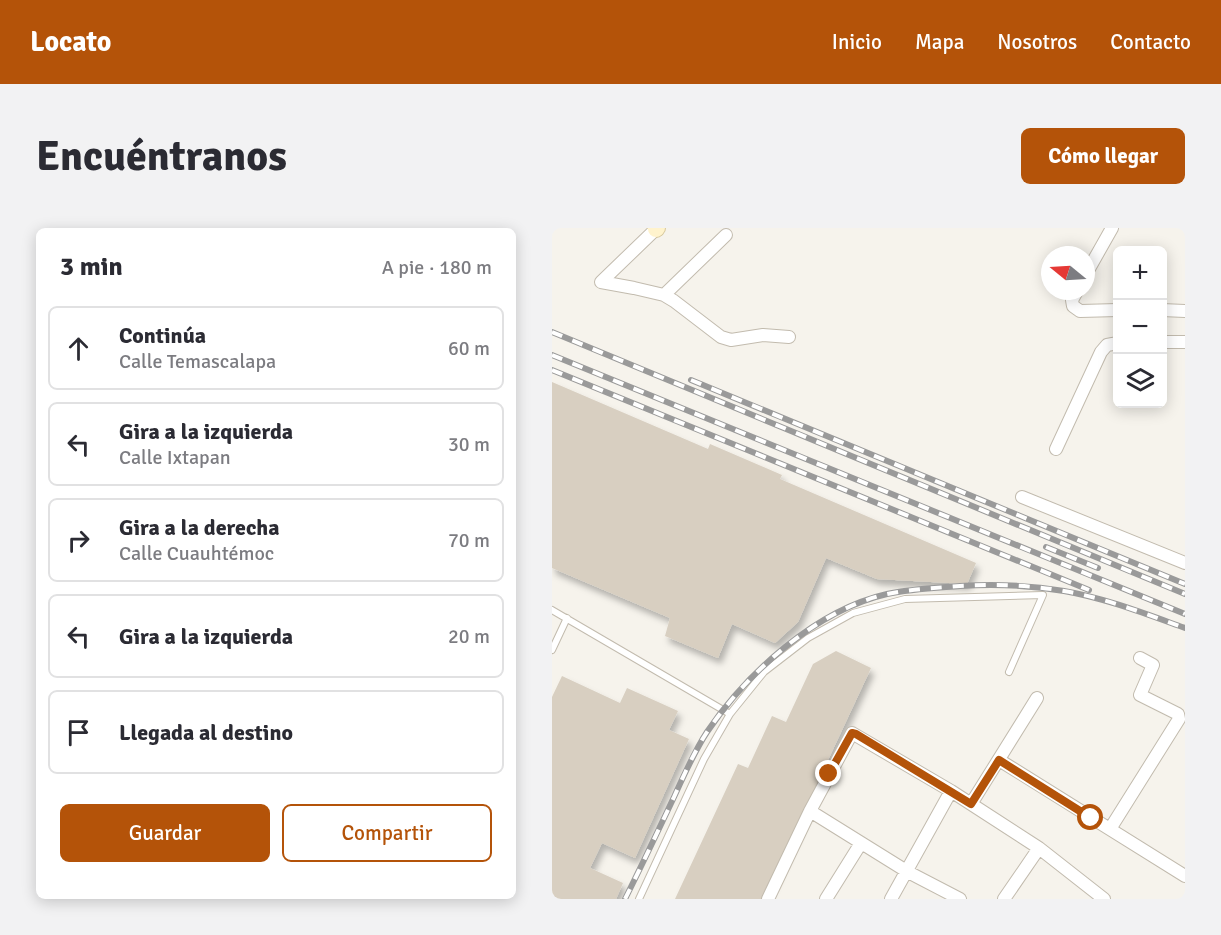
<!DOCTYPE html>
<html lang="es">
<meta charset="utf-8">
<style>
:root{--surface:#fff;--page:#f2f2f3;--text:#2b2b33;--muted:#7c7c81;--line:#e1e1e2;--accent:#b45309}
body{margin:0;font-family:Signika,sans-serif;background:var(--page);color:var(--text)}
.controls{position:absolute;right:18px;top:18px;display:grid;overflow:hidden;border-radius:9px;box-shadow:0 3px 15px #0003}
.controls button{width:54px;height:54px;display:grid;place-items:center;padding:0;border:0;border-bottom:2px solid var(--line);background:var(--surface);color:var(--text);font:30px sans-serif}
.compass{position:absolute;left:489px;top:18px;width:54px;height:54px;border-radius:50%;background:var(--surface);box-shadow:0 3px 15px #0003;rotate:288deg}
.stop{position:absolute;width:18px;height:18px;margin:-14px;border:4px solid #b45309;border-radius:50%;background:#fff}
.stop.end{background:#b45309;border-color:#fff;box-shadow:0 2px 6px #0008}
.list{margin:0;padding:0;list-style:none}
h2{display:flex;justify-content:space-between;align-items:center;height:78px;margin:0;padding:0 24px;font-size:26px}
h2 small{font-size:20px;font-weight:400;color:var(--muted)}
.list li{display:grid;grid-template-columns:39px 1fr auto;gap:18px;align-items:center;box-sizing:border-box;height:84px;margin:0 12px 12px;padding:0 12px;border:2px solid var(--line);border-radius:9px}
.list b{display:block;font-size:22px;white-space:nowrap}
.list p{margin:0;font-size:20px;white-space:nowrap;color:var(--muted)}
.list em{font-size:20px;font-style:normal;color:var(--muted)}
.actions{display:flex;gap:12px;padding:18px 24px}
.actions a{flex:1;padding:14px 0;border:2px solid var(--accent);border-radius:9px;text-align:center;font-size:21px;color:var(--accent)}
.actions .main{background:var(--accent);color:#fff}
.icon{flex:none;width:33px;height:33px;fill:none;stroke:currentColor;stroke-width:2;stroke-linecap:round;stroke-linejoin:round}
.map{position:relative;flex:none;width:633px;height:671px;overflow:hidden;border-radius:9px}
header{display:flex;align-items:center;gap:36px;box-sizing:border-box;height:84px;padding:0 30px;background:var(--accent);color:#fff}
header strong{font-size:28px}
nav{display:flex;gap:33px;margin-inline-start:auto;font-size:21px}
.intro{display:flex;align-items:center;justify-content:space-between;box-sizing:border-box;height:144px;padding:0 36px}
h1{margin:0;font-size:42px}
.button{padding:15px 27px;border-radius:9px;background:var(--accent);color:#fff;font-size:21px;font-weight:700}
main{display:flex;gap:36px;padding:0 36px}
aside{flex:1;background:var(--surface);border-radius:9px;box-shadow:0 3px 15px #0003}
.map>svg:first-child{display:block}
</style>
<header>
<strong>Locato</strong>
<nav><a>Inicio</a><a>Mapa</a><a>Nosotros</a><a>Contacto</a></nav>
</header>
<div class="intro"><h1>Encuéntranos</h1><a class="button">Cómo llegar</a></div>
<main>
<aside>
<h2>3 min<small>A pie · 180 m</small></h2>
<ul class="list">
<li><svg class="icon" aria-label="ahead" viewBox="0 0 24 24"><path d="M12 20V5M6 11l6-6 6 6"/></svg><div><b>Continúa</b><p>Calle Temascalapa</p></div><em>60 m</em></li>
<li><svg class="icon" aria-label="left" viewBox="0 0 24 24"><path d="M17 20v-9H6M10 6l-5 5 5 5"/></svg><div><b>Gira a la izquierda</b><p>Calle Ixtapan</p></div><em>30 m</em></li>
<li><svg class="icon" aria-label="right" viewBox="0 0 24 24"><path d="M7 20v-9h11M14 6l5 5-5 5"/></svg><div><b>Gira a la derecha</b><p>Calle Cuauhtémoc</p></div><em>70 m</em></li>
<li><svg class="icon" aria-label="left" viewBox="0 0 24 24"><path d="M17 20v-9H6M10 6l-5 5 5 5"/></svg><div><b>Gira a la izquierda</b></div><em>20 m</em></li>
<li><svg class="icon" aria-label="arrive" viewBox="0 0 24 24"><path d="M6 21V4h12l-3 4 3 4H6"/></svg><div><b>Llegada al destino</b></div></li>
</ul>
<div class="actions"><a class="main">Guardar</a><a>Compartir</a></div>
</aside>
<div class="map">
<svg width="633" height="671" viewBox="0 0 633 671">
<defs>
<filter id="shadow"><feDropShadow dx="3.5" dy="6" stdDeviation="3" flood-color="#0004"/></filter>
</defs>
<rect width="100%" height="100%" fill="#f6f3ec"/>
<path fill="#d8cfc1" filter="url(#shadow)" d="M0,154L156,221L158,216L230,247L228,251L424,335L415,356L325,351L274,330L246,394L223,415L180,396L166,430L113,408L118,390L0,340Z
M284,423L319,440L211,671H123L186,536L196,540L220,488L234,494L261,436Z
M10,448L68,475L75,460L126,483L117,502L137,511L83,630L50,615L38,640L71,655L64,671H0V469Z"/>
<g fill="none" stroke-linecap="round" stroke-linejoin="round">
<defs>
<path id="lane" d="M0,382L178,486
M0,422L15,390
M87,671L152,531L178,486L212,444L256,410L301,385L353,371L491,367L457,444"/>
<path id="street" d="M104,1L49,54L82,60L112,67L122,73L169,109L179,112L211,107L237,109
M534,46L560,0
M525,63L520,72L521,78L528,83L566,82
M112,67L174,7
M610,82L633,83
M610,114H633
M504,221L549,124L555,117L566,115
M470,269L633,335
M447,532L633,648
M419,576L485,470
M258,583L356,644L408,671
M558,601L627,491L626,486L588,467L601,437L588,430
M216,671L258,583L300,505L399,563L487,620L552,671
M274,671L309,615
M339,671L399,563
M452,671L487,620"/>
<path id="secondary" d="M104,1L105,0"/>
</defs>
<use href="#lane" stroke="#c2bbae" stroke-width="8"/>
<use href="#street" stroke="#c2bbae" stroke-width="14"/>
<use href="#secondary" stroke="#d6c79b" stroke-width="18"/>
<use href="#lane" stroke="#fff" stroke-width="6"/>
<use href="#street" stroke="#fff" stroke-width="12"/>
<use href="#secondary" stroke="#fff3cd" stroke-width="16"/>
<defs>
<path id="rail" d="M0,104L633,366
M0,127L633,386
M0,142L537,362
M139,152L633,356
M494,319L546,340
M73,671C90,637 106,603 122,569C132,547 142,524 155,504C195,445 264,382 335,366C359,361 383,360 408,358C443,356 477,357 512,363C553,370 594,386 633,400"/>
</defs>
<use href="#rail" stroke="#9a9a9a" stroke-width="6"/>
<use href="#rail" stroke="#fff" stroke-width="4" stroke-dasharray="11" stroke-linecap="butt"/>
</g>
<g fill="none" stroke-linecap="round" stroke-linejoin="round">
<path stroke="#b45309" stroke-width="8" d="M277,546L300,505L304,506L419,576L447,532L539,590"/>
</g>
</svg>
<div class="controls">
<button>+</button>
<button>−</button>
<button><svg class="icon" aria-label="layers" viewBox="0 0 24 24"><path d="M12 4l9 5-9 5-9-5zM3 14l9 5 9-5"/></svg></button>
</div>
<svg class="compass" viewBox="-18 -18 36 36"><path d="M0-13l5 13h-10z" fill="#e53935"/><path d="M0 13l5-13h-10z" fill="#7c7c81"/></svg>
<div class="stop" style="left:539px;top:590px"></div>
<div class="stop end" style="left:277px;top:546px"></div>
</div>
</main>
